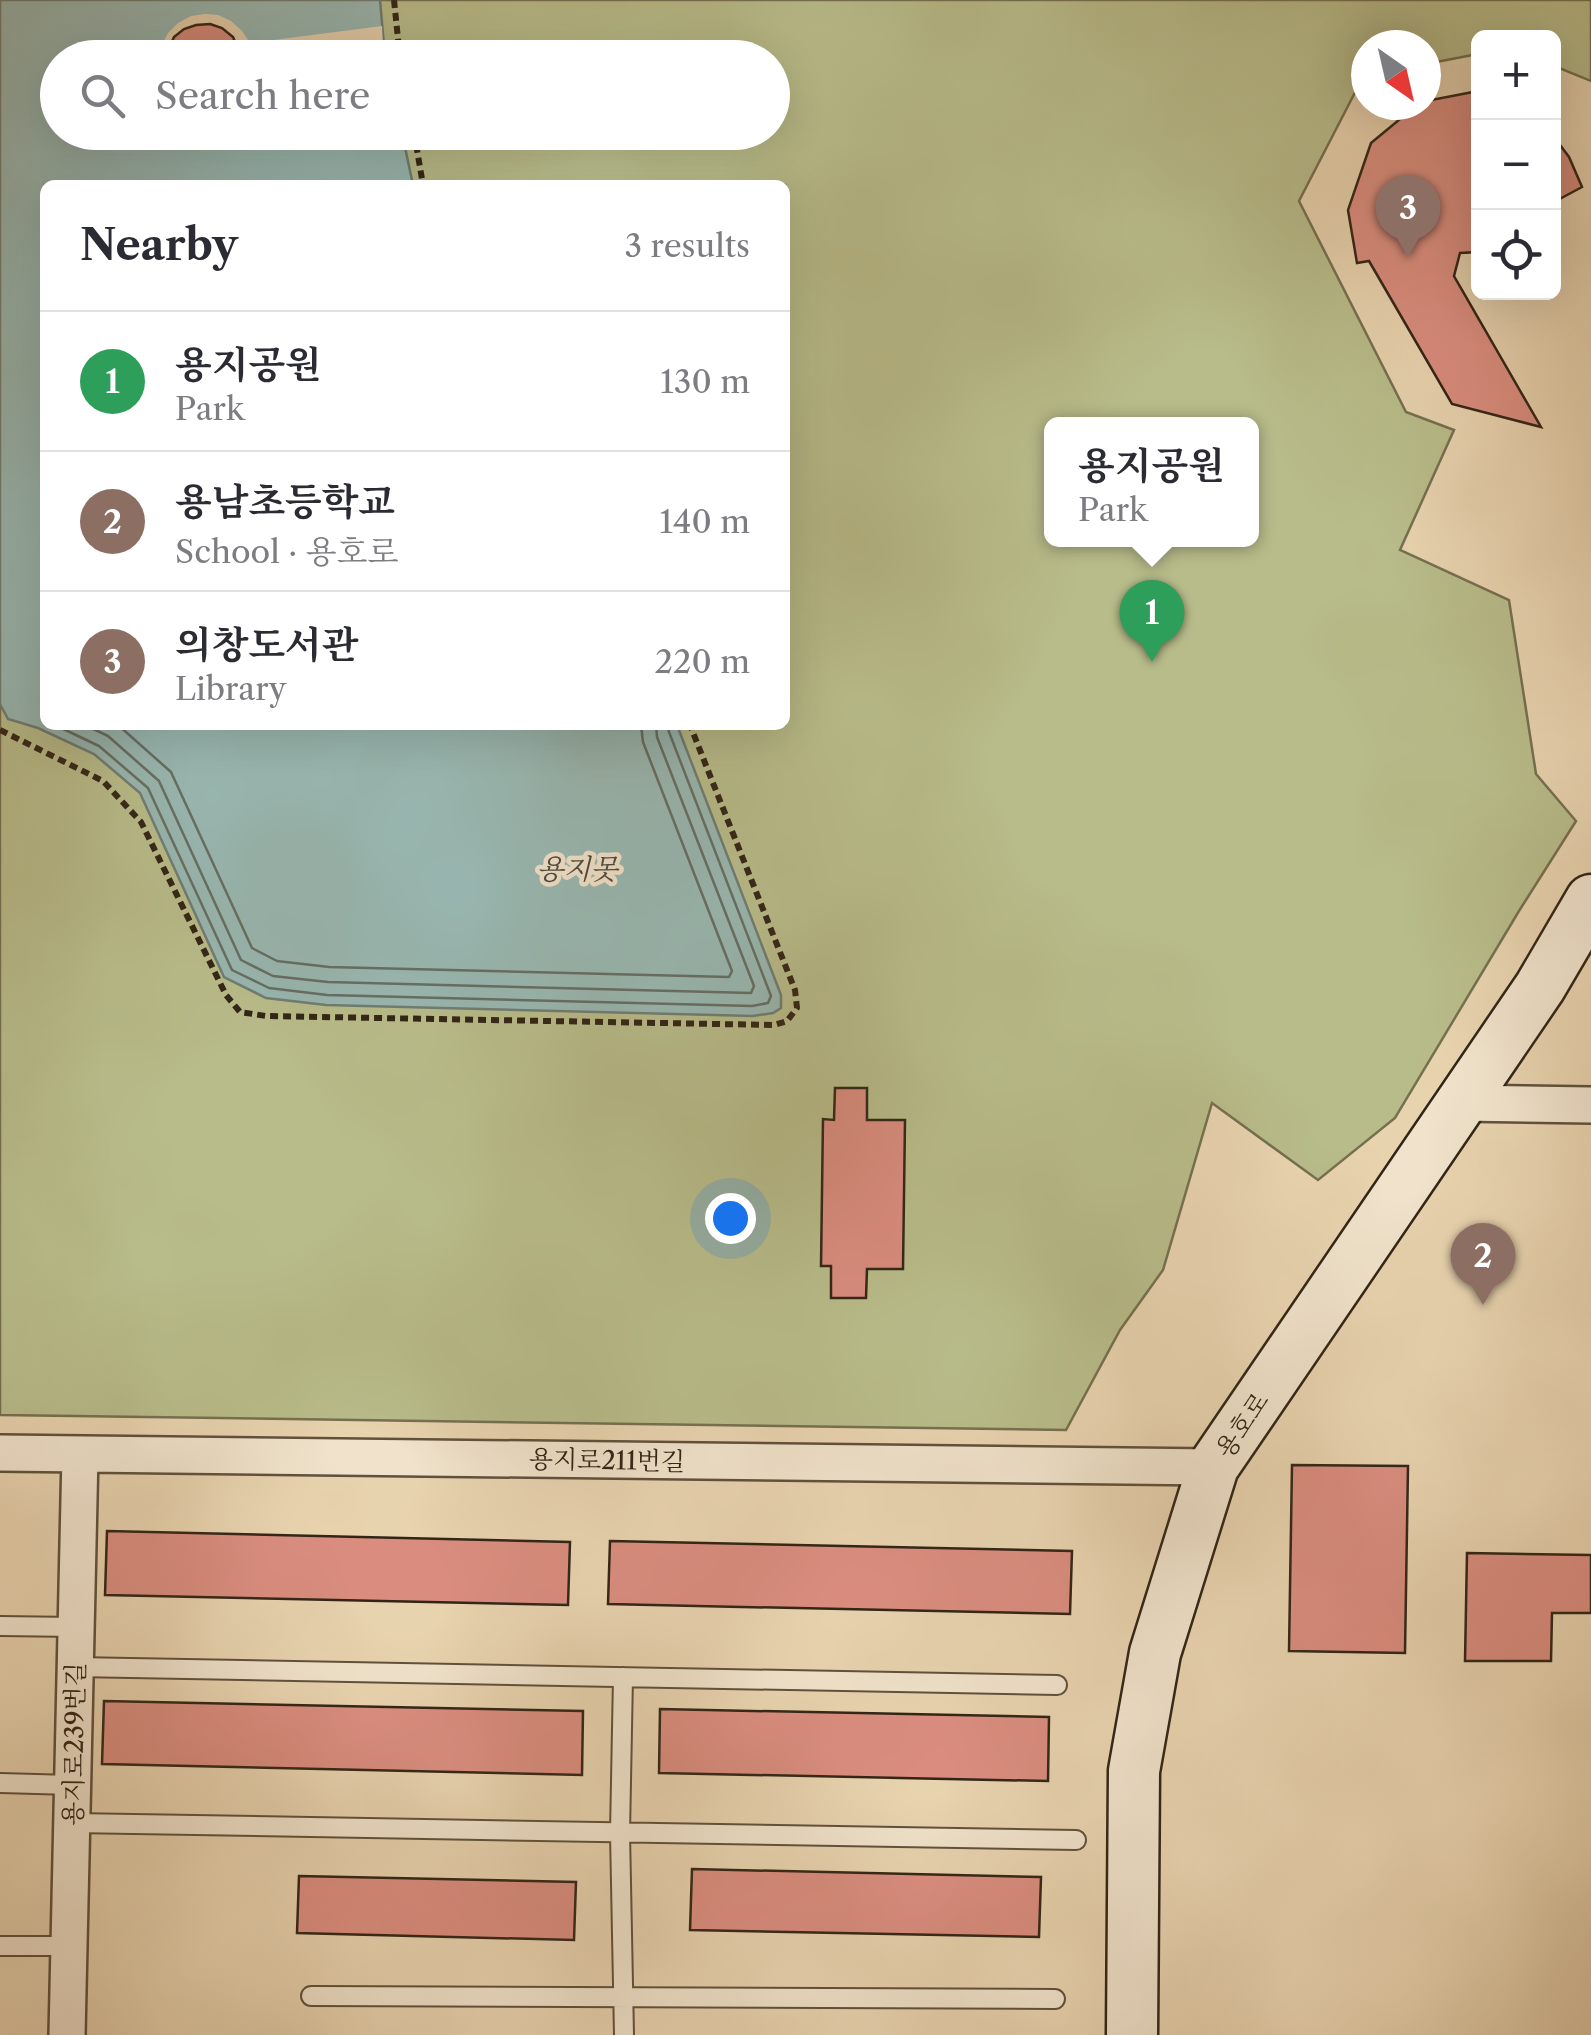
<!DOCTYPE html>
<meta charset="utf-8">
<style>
:root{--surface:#fff;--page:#f7f7f7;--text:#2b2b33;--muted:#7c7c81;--line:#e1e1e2;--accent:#0b8043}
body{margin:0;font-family:"Libre Caslon Text","Noto Serif KR",serif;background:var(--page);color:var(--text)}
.controls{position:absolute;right:30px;top:30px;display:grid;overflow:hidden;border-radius:15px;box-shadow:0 10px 40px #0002}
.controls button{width:90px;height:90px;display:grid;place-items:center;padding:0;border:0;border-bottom:2px solid var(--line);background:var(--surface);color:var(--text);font:50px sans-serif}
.compass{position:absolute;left:1351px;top:30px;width:90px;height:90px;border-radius:50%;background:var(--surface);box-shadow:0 10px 40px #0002;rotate:146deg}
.you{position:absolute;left:730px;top:1218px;width:35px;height:35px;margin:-25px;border:8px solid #fff;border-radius:50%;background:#1a73e8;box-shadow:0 0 0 15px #1a73e833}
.badge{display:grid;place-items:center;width:65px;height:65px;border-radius:50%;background:var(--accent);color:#fff;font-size:32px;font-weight:700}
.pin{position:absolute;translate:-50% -82px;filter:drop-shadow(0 2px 5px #0008)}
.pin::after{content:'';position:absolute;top:52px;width:35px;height:30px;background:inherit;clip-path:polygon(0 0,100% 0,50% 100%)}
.popup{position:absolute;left:1044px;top:417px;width:215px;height:130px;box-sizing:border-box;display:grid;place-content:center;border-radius:15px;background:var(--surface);filter:drop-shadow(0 2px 8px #0005);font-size:32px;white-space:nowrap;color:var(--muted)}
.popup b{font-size:38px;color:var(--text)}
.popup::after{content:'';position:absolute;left:50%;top:100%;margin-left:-20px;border:20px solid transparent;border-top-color:var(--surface)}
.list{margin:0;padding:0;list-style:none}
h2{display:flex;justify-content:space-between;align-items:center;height:130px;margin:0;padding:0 40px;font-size:42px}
h2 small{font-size:32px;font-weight:400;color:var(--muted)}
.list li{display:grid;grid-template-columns:65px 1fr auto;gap:30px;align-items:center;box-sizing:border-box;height:140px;padding:0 40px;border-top:2px solid var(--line)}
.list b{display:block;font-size:38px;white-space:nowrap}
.list p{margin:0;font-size:32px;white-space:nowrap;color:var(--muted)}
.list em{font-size:32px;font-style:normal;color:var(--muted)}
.icon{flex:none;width:55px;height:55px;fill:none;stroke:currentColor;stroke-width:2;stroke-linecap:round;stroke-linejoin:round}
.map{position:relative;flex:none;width:1591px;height:2035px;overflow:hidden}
.search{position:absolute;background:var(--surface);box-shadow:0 10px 40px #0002;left:40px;top:40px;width:750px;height:110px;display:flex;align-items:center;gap:25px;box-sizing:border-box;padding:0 35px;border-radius:55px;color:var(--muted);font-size:38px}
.panel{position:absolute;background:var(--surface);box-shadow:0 10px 40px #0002;left:40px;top:180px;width:750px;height:550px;border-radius:15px}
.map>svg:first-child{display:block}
</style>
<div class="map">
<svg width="1591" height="2035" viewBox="0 0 1591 2035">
<rect width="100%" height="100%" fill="#e8d3af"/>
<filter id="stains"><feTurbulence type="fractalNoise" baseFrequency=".002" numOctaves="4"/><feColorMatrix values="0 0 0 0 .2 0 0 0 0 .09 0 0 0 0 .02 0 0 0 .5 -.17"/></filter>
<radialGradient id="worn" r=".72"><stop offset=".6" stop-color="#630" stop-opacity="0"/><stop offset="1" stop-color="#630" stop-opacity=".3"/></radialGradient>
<path fill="#b8bc8a" stroke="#757050" stroke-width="2.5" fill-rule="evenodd" d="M0,0H1591V81L1554,66V38H1478V54L1426,64V45H1366V77H1363L1299,201L1406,412L1454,430L1400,550L1509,600L1536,774L1576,821L1519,911L1395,1118L1318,1180L1212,1103L1163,1270L1120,1330L1066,1430L0,1415ZM58,58H772V132H58ZM45,185H785V725H45ZM1052,424H1252V540H1052Z"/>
<path fill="#98b7b1" stroke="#6f7d73" stroke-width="2.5" d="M0,0H380L385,57L58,58V132L402,133L413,185H45V725H677L781,995V1008L773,1013L753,1016L326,1005L266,998L224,977L140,793L94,754L38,728L8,719L0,704Z"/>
<path fill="#e8d3af" d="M205,14L218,15L231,21L242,31L250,43L382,26L383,46L294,58L160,57L161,46L168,33L178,23L191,16Z"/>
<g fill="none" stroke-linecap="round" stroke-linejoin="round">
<path stroke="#656e64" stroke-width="2.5" d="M55,725L99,746L148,788L232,970L269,988L327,995L752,1006L768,1003L771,996L669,732L668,725
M85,725L108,736L159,781L241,960L273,976L328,982L751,993L754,986L657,737L656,725
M118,725L171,772L252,948L277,961L329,967L729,977L732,971L643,742L641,725"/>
</g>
<path fill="#da8d7f" stroke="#322516" stroke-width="2.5" d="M210,24L222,28L233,37L242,58H165L174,37L184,29L196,25Z
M1478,91V252L1460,253L1454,276L1541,427L1452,404L1369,261L1357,263L1348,210L1371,143L1417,105H1426V101Z
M1554,137L1569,157L1582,187L1554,202Z
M835,1088H867V1120H905L903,1269H867L866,1298H831V1266H821L823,1119L834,1120Z
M1292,1465L1408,1466L1405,1653L1289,1651Z
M107,1531L570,1542L568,1605L105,1595Z
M610,1541L1072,1551L1070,1614L608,1604Z
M1467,1553L1591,1555V1613H1552L1551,1661H1465Z
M104,1701L583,1711L582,1775L102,1764Z
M660,1709L1049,1717L1048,1781L659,1773Z
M692,1869L1041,1877L1039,1937L690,1930Z
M299,1876L576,1882L574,1940L297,1933Z"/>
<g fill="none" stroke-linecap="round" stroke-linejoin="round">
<defs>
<path id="lane" d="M0,1626L76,1627
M75,1667L1057,1685
M623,1677L620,1833L624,2035
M0,1783L72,1785
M72,1823L1076,1840
M0,1946H69
M311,1996L1055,1999"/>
<path id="street" d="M1461,1103L1591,1105
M0,1453L1213,1467
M67,2035L80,1454"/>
<path id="secondary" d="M1132,2035L1134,1771L1155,1653L1213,1467L1540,987L1591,900"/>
</defs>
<use href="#lane" stroke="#60503c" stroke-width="22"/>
<use href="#street" stroke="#60503c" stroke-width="40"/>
<use href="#secondary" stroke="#322516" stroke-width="55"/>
<path stroke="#322516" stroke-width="6" stroke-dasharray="8 5" stroke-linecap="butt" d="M394,0L400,58
M414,132L423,185
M0,730L103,781L141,822L226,995L240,1012L266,1016L774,1025L787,1021L797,1008L795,990L690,725"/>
<use href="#lane" stroke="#f0e2cb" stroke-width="18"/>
<use href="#street" stroke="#f0e2cb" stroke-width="35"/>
<use href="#secondary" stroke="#f0e2cb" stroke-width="50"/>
</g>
<g text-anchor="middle" stroke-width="9" stroke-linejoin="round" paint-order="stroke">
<g font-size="25" fill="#322516" stroke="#f0e2cb">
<text transform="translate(1242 1425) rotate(-56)" y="9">용호로</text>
<text transform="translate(607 1460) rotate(1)" y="9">용지로211번길</text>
<text transform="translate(74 1744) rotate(-89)" y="9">용지로239번길</text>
</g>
<g font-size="28" font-style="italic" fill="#4c4a3d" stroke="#f0e2cb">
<text x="577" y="879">용지못</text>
</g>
</g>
<rect width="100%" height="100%" filter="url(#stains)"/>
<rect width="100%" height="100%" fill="url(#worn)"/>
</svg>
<div class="controls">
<button>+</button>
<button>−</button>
<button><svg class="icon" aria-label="locate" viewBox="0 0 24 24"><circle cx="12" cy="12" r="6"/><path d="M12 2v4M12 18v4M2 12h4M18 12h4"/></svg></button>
</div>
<svg class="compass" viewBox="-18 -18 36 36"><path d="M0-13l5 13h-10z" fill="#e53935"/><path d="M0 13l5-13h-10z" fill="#7c7c81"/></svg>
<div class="you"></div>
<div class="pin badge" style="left:1152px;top:662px;background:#2e9e5b">1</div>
<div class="popup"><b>용지공원</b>Park</div>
<div class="pin badge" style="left:1483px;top:1305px;background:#8d6e63">2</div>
<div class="pin badge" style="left:1408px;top:257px;background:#8d6e63">3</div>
<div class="search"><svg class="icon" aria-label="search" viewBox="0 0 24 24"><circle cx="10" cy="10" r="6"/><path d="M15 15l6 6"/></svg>Search here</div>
<section class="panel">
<h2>Nearby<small>3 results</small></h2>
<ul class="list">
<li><span class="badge" style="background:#2e9e5b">1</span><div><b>용지공원</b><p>Park</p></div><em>130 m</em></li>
<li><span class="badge" style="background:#8d6e63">2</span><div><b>용남초등학교</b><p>School · 용호로</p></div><em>140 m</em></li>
<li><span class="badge" style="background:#8d6e63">3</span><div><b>의창도서관</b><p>Library</p></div><em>220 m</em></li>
</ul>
</section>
</div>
